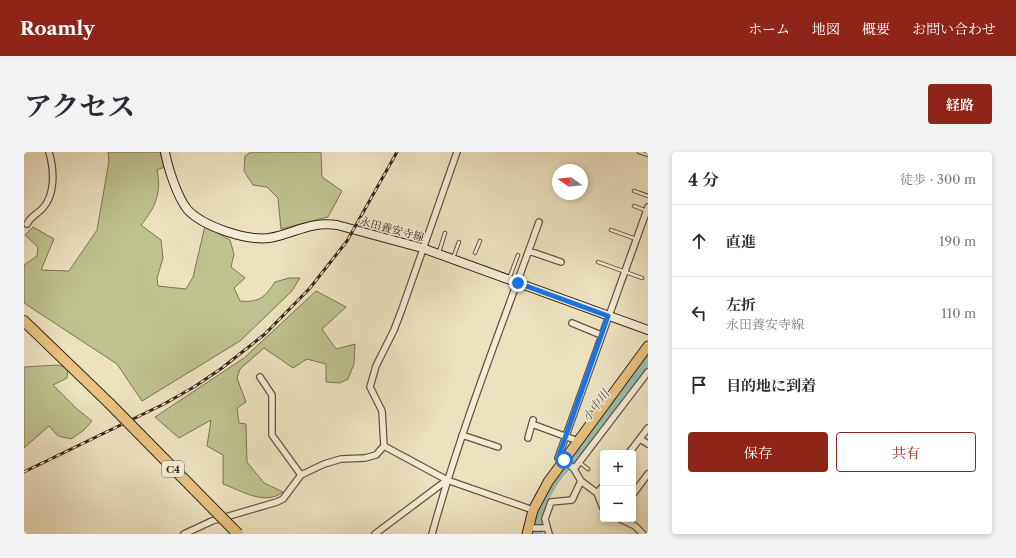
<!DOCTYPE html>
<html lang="ja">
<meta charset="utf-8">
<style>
:root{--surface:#fff;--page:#f2f2f3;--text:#2b2b33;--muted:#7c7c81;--line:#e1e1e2;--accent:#8f2418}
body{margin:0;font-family:"Libre Caslon Text","Noto Serif JP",serif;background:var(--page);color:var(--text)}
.controls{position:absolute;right:12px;bottom:12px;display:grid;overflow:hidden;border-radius:4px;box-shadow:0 2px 6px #0003}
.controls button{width:36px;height:36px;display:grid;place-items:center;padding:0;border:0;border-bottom:1px solid var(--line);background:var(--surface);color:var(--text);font:20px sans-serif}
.compass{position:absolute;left:528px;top:12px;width:36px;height:36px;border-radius:50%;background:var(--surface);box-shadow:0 2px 6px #0003;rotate:284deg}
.stop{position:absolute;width:12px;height:12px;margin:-9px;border:3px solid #1a73e8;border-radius:50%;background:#fff}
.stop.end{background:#1a73e8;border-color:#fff;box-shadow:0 1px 4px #0008}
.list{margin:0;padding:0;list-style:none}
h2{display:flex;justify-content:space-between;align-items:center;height:52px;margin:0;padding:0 16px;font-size:17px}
h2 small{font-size:13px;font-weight:400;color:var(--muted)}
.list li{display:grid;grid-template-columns:26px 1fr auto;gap:12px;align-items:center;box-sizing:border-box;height:72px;padding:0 16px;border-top:1px solid var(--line)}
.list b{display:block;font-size:15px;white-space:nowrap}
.list p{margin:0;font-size:13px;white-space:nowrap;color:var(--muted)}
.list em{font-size:13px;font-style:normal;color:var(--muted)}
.actions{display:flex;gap:8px;padding:12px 16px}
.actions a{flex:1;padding:9px 0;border:1px solid var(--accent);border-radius:4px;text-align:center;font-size:14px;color:var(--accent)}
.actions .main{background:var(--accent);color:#fff}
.icon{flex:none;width:22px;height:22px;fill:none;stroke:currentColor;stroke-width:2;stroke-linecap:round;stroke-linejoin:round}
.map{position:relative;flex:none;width:624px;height:382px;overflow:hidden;border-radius:4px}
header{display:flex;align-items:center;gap:24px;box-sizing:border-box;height:56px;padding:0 20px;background:var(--accent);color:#fff}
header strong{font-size:19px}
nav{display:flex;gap:22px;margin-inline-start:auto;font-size:14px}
.intro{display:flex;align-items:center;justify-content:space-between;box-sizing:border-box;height:96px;padding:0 24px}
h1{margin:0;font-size:28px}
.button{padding:10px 18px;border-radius:4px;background:var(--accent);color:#fff;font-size:14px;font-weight:700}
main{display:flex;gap:24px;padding:0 24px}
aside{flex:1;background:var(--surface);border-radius:4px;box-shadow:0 2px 6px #0003}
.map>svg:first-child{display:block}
</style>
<header>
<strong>Roamly</strong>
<nav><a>ホーム</a><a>地図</a><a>概要</a><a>お問い合わせ</a></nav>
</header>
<div class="intro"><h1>アクセス</h1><a class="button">経路</a></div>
<main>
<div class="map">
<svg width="624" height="382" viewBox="0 0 624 382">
<rect width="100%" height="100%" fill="#ece2c0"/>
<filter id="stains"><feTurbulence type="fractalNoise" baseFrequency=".005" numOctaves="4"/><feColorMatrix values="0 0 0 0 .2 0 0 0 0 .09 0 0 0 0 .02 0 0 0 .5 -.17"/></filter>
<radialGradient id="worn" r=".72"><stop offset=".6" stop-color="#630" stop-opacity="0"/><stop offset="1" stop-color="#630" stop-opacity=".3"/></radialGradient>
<path fill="#bec28e" stroke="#7b7454" d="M84,0H136L140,15L133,18C138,41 131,56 117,73L137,88L139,106L133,126L134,134L162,137L169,125L181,74L206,88L210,102L207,115L221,126L210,136L216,149C235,151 241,145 251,130L265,126H276L267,140L216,189L118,249L93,212L0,151V113L13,104L14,95L1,83L9,75L30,87L17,118L45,119L73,78L85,9Z
M227,0H297L298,25L318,39L304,65L257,77L254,46L243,35L229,33L220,19L221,4Z
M292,139L322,155L298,177L312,197L331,192L330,212L324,227L316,231L302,230V212L283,207L269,216L240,196L216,217L213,226L222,250L213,256L215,271L222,272L223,310L240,331L259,340C241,354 218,339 199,332V303L183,294L187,268L155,286L131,265L220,206Z
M34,213L44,216L43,226L29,233L53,257L68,269L60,278L47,287L34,284L25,274L0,296V215Z"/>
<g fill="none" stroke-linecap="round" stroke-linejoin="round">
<path stroke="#99beaf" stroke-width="10" d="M514,382C510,356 529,324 549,308L624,207"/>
<defs>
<path id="lane" d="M615,0L624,3
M610,39L624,44
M610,54L623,59
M587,78L612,87
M415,100L421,81
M451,101L456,89
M429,106L435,90
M574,110L618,126
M485,127L494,103
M555,310L564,317"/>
<path id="street" d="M3,72C7,64 12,63 18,57C32,43 30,17 25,0
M505,99L537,110
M548,171L577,183
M236,225L248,243V283L277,323
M508,272L554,289
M438,283L474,295
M504,286L509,268
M616,287L624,292
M360,294L423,328L509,358
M605,301L624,276
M540,307L550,317L557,329L573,341L579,356
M538,310L534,306L624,55
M550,317L624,220
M573,341L579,334
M609,342L624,322
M596,367L611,374L619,382
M504,376H522
M160,382L188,369L253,350L259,347L277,323L300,312L317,307L341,306L352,303L360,294L358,259L346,235L352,214L370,178L378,157L433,0
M351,382L423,328
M408,382C437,276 478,174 515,70
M525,382L521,367L527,350L548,348L557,329"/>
<path id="secondary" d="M141,0C144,16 153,44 163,57C178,74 222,89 245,86C270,82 285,69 313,73L398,96L624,178"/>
<path id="primary" d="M503,382L509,358L524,330L624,194"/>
<path id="highway" d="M0,169L85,251"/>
</defs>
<use href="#lane" stroke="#655444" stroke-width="4.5"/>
<use href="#street" stroke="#655444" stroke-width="8"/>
<use href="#secondary" stroke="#38251b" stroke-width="10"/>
<use href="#primary" stroke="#38251b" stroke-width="11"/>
<use href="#highway" stroke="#38251b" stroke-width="12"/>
<use href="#lane" stroke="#f3ecd6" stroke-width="2.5"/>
<use href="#street" stroke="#f3ecd6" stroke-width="5.5"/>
<use href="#secondary" stroke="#f3ecd6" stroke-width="8"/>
<use href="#primary" stroke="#e6c180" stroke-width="9"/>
<use href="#highway" stroke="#e6c180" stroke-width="10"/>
<defs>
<path id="rail" d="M0,320L140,252L170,235L198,216L241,182L286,136L323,89L373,0"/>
</defs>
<use href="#rail" stroke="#38251b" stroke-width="3"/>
<use href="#rail" stroke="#f3ecd6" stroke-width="1.5" stroke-dasharray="4.5" stroke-linecap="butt"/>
<defs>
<path id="highway-bridge" d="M85,251L214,382"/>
</defs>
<use href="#highway-bridge" stroke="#38251b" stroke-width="12" stroke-linecap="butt"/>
<use href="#highway-bridge" stroke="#e6c180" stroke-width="10"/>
</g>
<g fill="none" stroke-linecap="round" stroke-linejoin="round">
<path stroke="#1a73e8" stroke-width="5" d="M494,131L584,164L534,306L538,310L540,308"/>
</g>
<g text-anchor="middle" stroke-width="3" stroke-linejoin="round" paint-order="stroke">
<rect fill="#f3ecd6" stroke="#706153" stroke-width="1" x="138" y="309" width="22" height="16" rx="3"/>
<g font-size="10" font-weight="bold" fill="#38251b">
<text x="149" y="321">C4</text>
</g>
<g font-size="11" fill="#38251b" stroke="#f3ecd6">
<text transform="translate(368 77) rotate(15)" y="4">永田養安寺線</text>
</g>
<g font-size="12" font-style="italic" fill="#555347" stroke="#f3ecd6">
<text transform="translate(572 254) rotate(-53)" y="4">小中川</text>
</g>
</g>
<rect width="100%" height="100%" filter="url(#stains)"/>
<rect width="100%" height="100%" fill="url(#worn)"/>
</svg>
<div class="controls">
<button>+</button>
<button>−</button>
</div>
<svg class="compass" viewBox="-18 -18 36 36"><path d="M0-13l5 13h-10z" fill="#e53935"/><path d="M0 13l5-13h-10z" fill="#7c7c81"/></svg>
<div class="stop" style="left:540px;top:308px"></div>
<div class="stop end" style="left:494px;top:131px"></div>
</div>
<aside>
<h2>4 分<small>徒歩 · 300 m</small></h2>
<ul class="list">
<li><svg class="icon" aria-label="ahead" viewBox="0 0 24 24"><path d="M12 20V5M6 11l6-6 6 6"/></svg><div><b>直進</b></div><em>190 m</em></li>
<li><svg class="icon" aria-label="left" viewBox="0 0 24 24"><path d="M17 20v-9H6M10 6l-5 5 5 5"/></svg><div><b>左折</b><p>永田養安寺線</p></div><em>110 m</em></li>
<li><svg class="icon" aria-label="arrive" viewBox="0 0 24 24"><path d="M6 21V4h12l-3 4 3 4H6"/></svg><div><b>目的地に到着</b></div></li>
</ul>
<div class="actions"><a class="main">保存</a><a>共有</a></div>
</aside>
</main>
